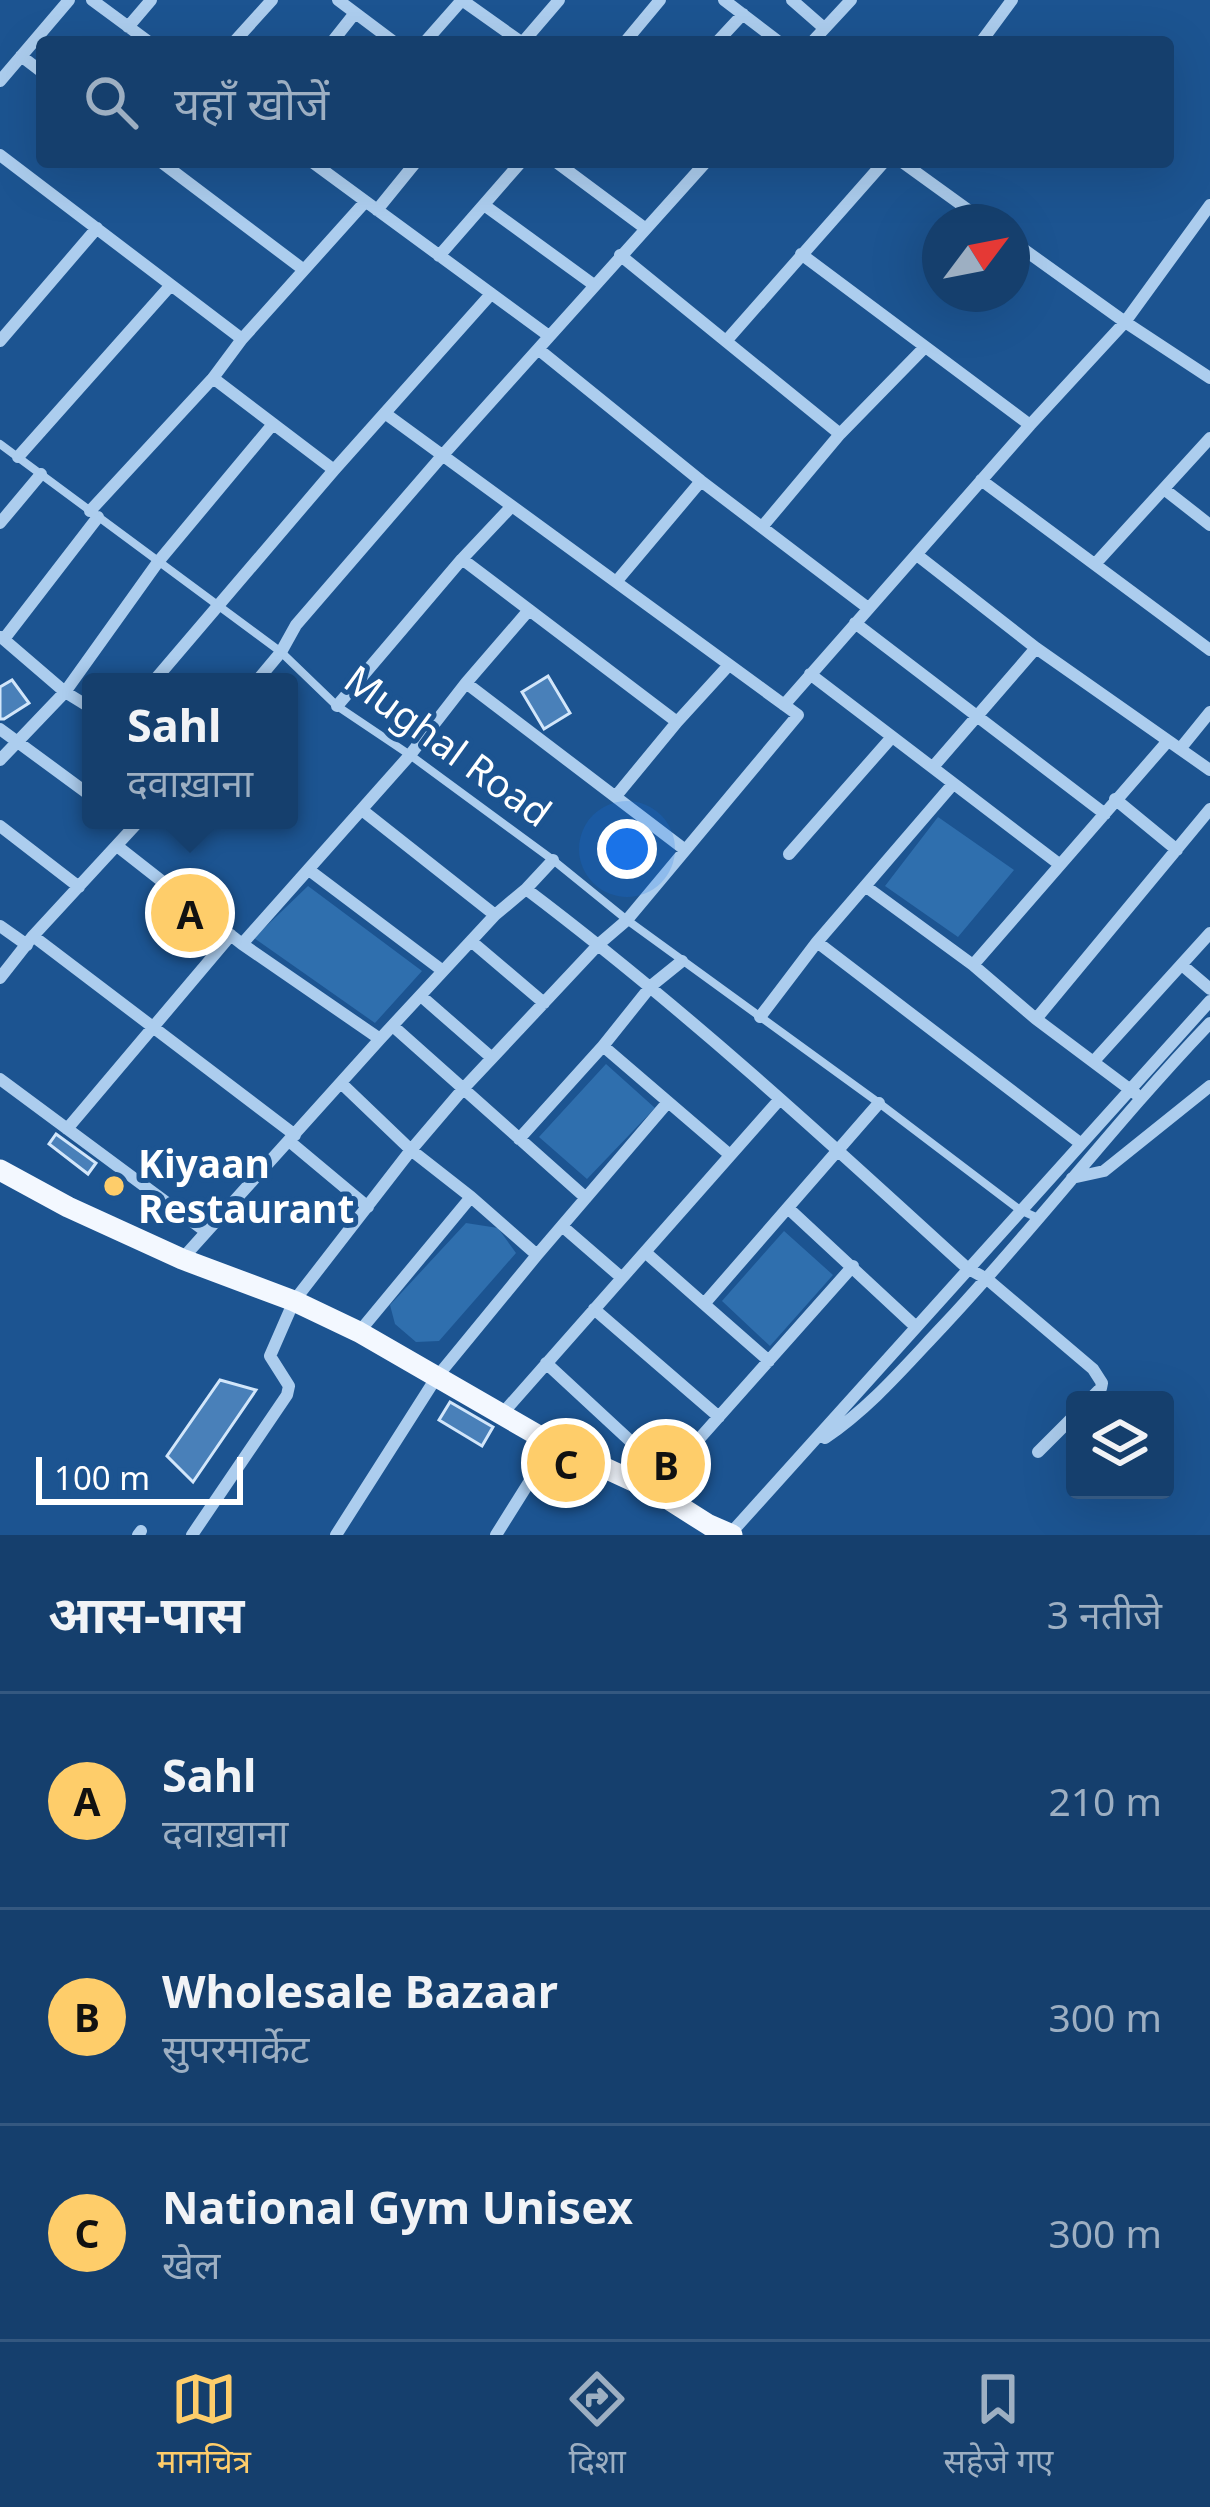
<!DOCTYPE html>
<html lang="hi">
<meta charset="utf-8">
<style>
:root{--surface:#153f6d;--page:#1e4672;--text:#f1f3f6;--muted:#9dafc2;--line:#345880;--accent:#fecd6a}
body{margin:0;font-family:"Noto Sans","Noto Sans Devanagari",sans-serif;background:var(--page);color:var(--text)}
.controls{position:absolute;right:36px;bottom:36px;display:grid;overflow:hidden;border-radius:12px;box-shadow:0 12px 48px #0002}
.controls button{width:108px;height:108px;display:grid;place-items:center;padding:0;border:0;border-bottom:3px solid var(--line);background:var(--surface);color:var(--text);font:60px sans-serif}
.compass{position:absolute;left:922px;top:204px;width:108px;height:108px;border-radius:50%;background:var(--surface);box-shadow:0 12px 48px #0002;rotate:58deg}
.scale{position:absolute;left:36px;bottom:30px;width:207px;box-sizing:border-box;padding-left:12px;border:6px solid #fff;border-top:0;font-size:33px;line-height:42px;white-space:nowrap;color:#fff;-webkit-text-stroke:9px #1c5491;paint-order:stroke}
.you{position:absolute;left:627px;top:849px;width:42px;height:42px;margin:-30px;border:9px solid #fff;border-radius:50%;background:#1a73e8;box-shadow:0 0 0 18px #1a73e833}
.badge{display:grid;place-items:center;width:78px;height:78px;border-radius:50%;background:var(--accent);color:#111;font-size:39px;font-weight:700}
.pin{position:absolute;translate:-50% -50%;border:6px solid #fff;box-shadow:0 3px 12px #0006}
.popup{position:absolute;left:82px;top:673px;width:216px;height:156px;box-sizing:border-box;display:grid;place-content:center;border-radius:12px;background:var(--surface);filter:drop-shadow(0 3px 9px #0005);font-size:39px;white-space:nowrap;color:var(--muted)}
.popup b{font-size:45px;color:var(--text)}
.popup::after{content:'';position:absolute;left:50%;top:100%;margin-left:-24px;border:24px solid transparent;border-top-color:var(--surface)}
.list{margin:0;padding:0;list-style:none}
h2{display:flex;justify-content:space-between;align-items:center;height:156px;margin:0;padding:0 48px;font-size:51px}
h2 small{font-size:39px;font-weight:400;color:var(--muted)}
.list li{display:grid;grid-template-columns:78px 1fr auto;gap:36px;align-items:center;box-sizing:border-box;height:216px;padding:0 48px;border-top:3px solid var(--line)}
.list b{display:block;font-size:45px;white-space:nowrap}
.list p{margin:0;font-size:39px;white-space:nowrap;color:var(--muted)}
.list em{font-size:39px;font-style:normal;color:var(--muted)}
.icon{flex:none;width:66px;height:66px;fill:none;stroke:currentColor;stroke-width:2;stroke-linecap:round;stroke-linejoin:round}
.map{position:relative;flex:none;width:1210px;height:1535px;overflow:hidden}
.search{position:absolute;background:var(--surface);box-shadow:0 12px 48px #0002;left:36px;right:36px;top:36px;height:132px;display:flex;align-items:center;gap:30px;box-sizing:border-box;padding:0 42px;border-radius:12px;color:var(--muted);font-size:45px}
.sheet{height:804px;background:var(--surface)}
nav{display:flex;justify-content:space-around;align-items:center;box-sizing:border-box;height:168px;border-top:3px solid var(--line);background:var(--surface);font-size:33px;color:var(--muted)}
nav a{display:grid;justify-items:center;gap:6px}
nav .on{color:var(--accent)}
.map>svg:first-child{display:block}
</style>
<div class="map">
<svg width="1210" height="1535" viewBox="0 0 1210 1535">
<rect width="100%" height="100%" fill="#1c5491"/>
<path fill="#2f6fae" d="M938,817L1014,870L958,937L885,886Z
M308,886L422,971L375,1023L254,938Z
M606,1064L655,1108L587,1179L539,1137Z
M466,1223L498,1228L516,1253L439,1341L416,1342L395,1324L390,1305Z
M784,1231L833,1275L770,1346L722,1301Z"/>
<path fill="#4980b9" stroke="#d2e6fa" stroke-width="3" d="M548,676L570,713L544,729L522,692Z
M12,680L29,703L4,719H0V687Z
M56,1134L96,1163L88,1174L49,1144Z
M220,1380L256,1390L193,1482L167,1456Z
M450,1402L493,1427L482,1446L439,1420Z"/>
<g fill="none" stroke-linecap="round" stroke-linejoin="round">
<path stroke="#accdee" stroke-width="8" d="M0,444L281,652L337,706L410,755L553,860L627,920L879,1103L1020,1210L1038,1218"/>
<path stroke="#accdee" stroke-width="12" d="M92,0L149,42
M338,0L394,42
M724,0L779,42
M792,0L824,28
M128,27L151,0
M234,42L272,0
M332,42L355,13
M425,42L462,0L521,42
M523,42L559,0
M625,42L660,0
M717,42L743,14
M812,42L851,0
M981,42L1012,0
M21,56L42,72
M0,81L69,0
M0,155L242,339
M161,162L304,270
M312,162L549,336
M556,162L646,229
M902,162L985,222
M484,205L594,285
M377,210L416,162
M1012,241L1125,322L1210,378
M801,254L1030,425
M620,255L840,434
M439,256L521,162
M727,340L884,162
M0,341L97,228
M538,349L701,481L868,608
M213,378L334,470
M18,457L171,285
M981,480L1210,650
M1164,489L1210,525
M90,511L213,378L242,339L365,202
M0,523L41,474
M762,527L840,434L925,347
M917,555L1036,648L1210,770
M462,559L677,722
M1096,563L1210,438
M616,582L701,481
M855,623L1105,814
M1,637L65,692L91,708
M4,639L98,517
M810,674L1059,864
M153,682L334,470L491,294
M256,682L281,652L296,625L442,456L706,162
M466,683L684,849
M784,705L1030,425L1125,322L1210,205
M337,706L462,559L512,506
M0,729L91,796
M1180,749L1210,712
M0,760L65,692L158,562L273,424
M933,767L1036,648
M616,796L677,722L729,665
M1115,799L1177,850
M362,810L495,915
M0,826L79,887
M117,846L242,944L380,1039
M789,854L892,737
M309,870L443,971
M865,886L973,965L1036,1019L1136,1094
M526,889C681,1006 824,1137 967,1268L987,1279L1093,1369L1102,1383L1101,1388L1089,1400
M0,926L27,945
M33,936L295,1135
M471,941L544,1003
M817,942L1080,1143
M242,944L410,755L466,683L529,610
M973,965L1167,742
M1182,965L1210,989
M0,978L33,936L140,820
M421,996L492,1058
M760,1017L817,942L953,784
M1036,1019L1210,809
M394,1027L586,1198
M603,1046L730,1155
M1094,1061L1210,933
M0,1079L205,1231
M341,1083L411,1150L471,1197L537,1255
M67,1129L231,935
M519,1139L603,1046L651,986L682,961
M289,1141L368,1207
M1072,1178L1104,1171L1210,1086
M789,1209L916,1327
M562,1226L622,1278
M645,1252L704,1304L879,1103
M182,1259L380,1039L495,915L526,889L553,860
M704,1304L769,1361
M594,1309L719,1417
M359,1332L471,1197
M546,1363L667,1475
M502,1414L780,1099
M825,1438C871,1407 906,1365 944,1325C1036,1227 1117,1120 1210,1023
M1038,1452L1075,1415
M657,1492L667,1475L853,1266
M730,1534L1210,1001
M138,1535L141,1531
M192,1535L287,1395L289,1386L270,1356L294,1301L411,1150L463,1089L599,944L627,920L798,715L386,414
M336,1535L436,1378L537,1255L668,1102
M496,1535L553,1444"/>
<path stroke="#f3f8ff" stroke-width="21" d="M0,1170L68,1207L182,1259L294,1301L359,1332L553,1444L657,1492L709,1525L732,1535"/>
</g>
<circle fill="#fecd6a" stroke="#1c5491" stroke-width="4.5" cx="114" cy="1186" r="12"/>
<g text-anchor="middle" stroke-width="10" stroke-linejoin="round" paint-order="stroke">
<g font-size="39" fill="#fff" stroke="#1c5491">
<text transform="translate(448 746) rotate(36)" y="14">Mughal Road</text>
</g>
<g font-size="39" font-weight="bold" fill="#fff" stroke="#1c5491" text-anchor="start">
<text x="138" y="1178">Kiyaan<tspan x="138" dy="45">Restaurant</tspan></text>
</g>
</g>
</svg>
<div class="controls">
<button><svg class="icon" aria-label="layers" viewBox="0 0 24 24"><path d="M12 4l9 5-9 5-9-5zM3 14l9 5 9-5"/></svg></button>
</div>
<svg class="compass" viewBox="-18 -18 36 36"><path d="M0-13l5 13h-10z" fill="#e53935"/><path d="M0 13l5-13h-10z" fill="#9dafc2"/></svg>
<div class="scale">100 m</div>
<div class="you"></div>
<div class="pin badge" style="left:190px;top:913px">A</div>
<div class="popup"><b>Sahl</b>दवाख़ाना</div>
<div class="pin badge" style="left:666px;top:1464px">B</div>
<div class="pin badge" style="left:566px;top:1463px">C</div>
<div class="search"><svg class="icon" aria-label="search" viewBox="0 0 24 24"><circle cx="10" cy="10" r="6"/><path d="M15 15l6 6"/></svg>यहाँ खोजें</div>
</div>
<section class="sheet">
<h2>आस-पास<small>3 नतीजे</small></h2>
<ul class="list">
<li><span class="badge">A</span><div><b>Sahl</b><p>दवाख़ाना</p></div><em>210 m</em></li>
<li><span class="badge">B</span><div><b>Wholesale Bazaar</b><p>सुपरमार्केट</p></div><em>300 m</em></li>
<li><span class="badge">C</span><div><b>National Gym Unisex</b><p>खेल</p></div><em>300 m</em></li>
</ul>
</section>
<nav>
<a class="on"><svg class="icon" aria-label="map" viewBox="0 0 24 24"><path d="M3 6l6-2 6 2 6-2v14l-6 2-6-2-6 2zM9 4v14M15 6v14"/></svg>मानचित्र</a>
<a><svg class="icon" aria-label="directions" viewBox="0 0 24 24"><path d="M12 3l9 9-9 9-9-9zM9 14v-3h6M13 9l2 2-2 2"/></svg>दिशा</a>
<a><svg class="icon" aria-label="saved" viewBox="0 0 24 24"><path d="M7 4h10v16l-5-4-5 4z"/></svg>सहेजे गए</a>
</nav>
